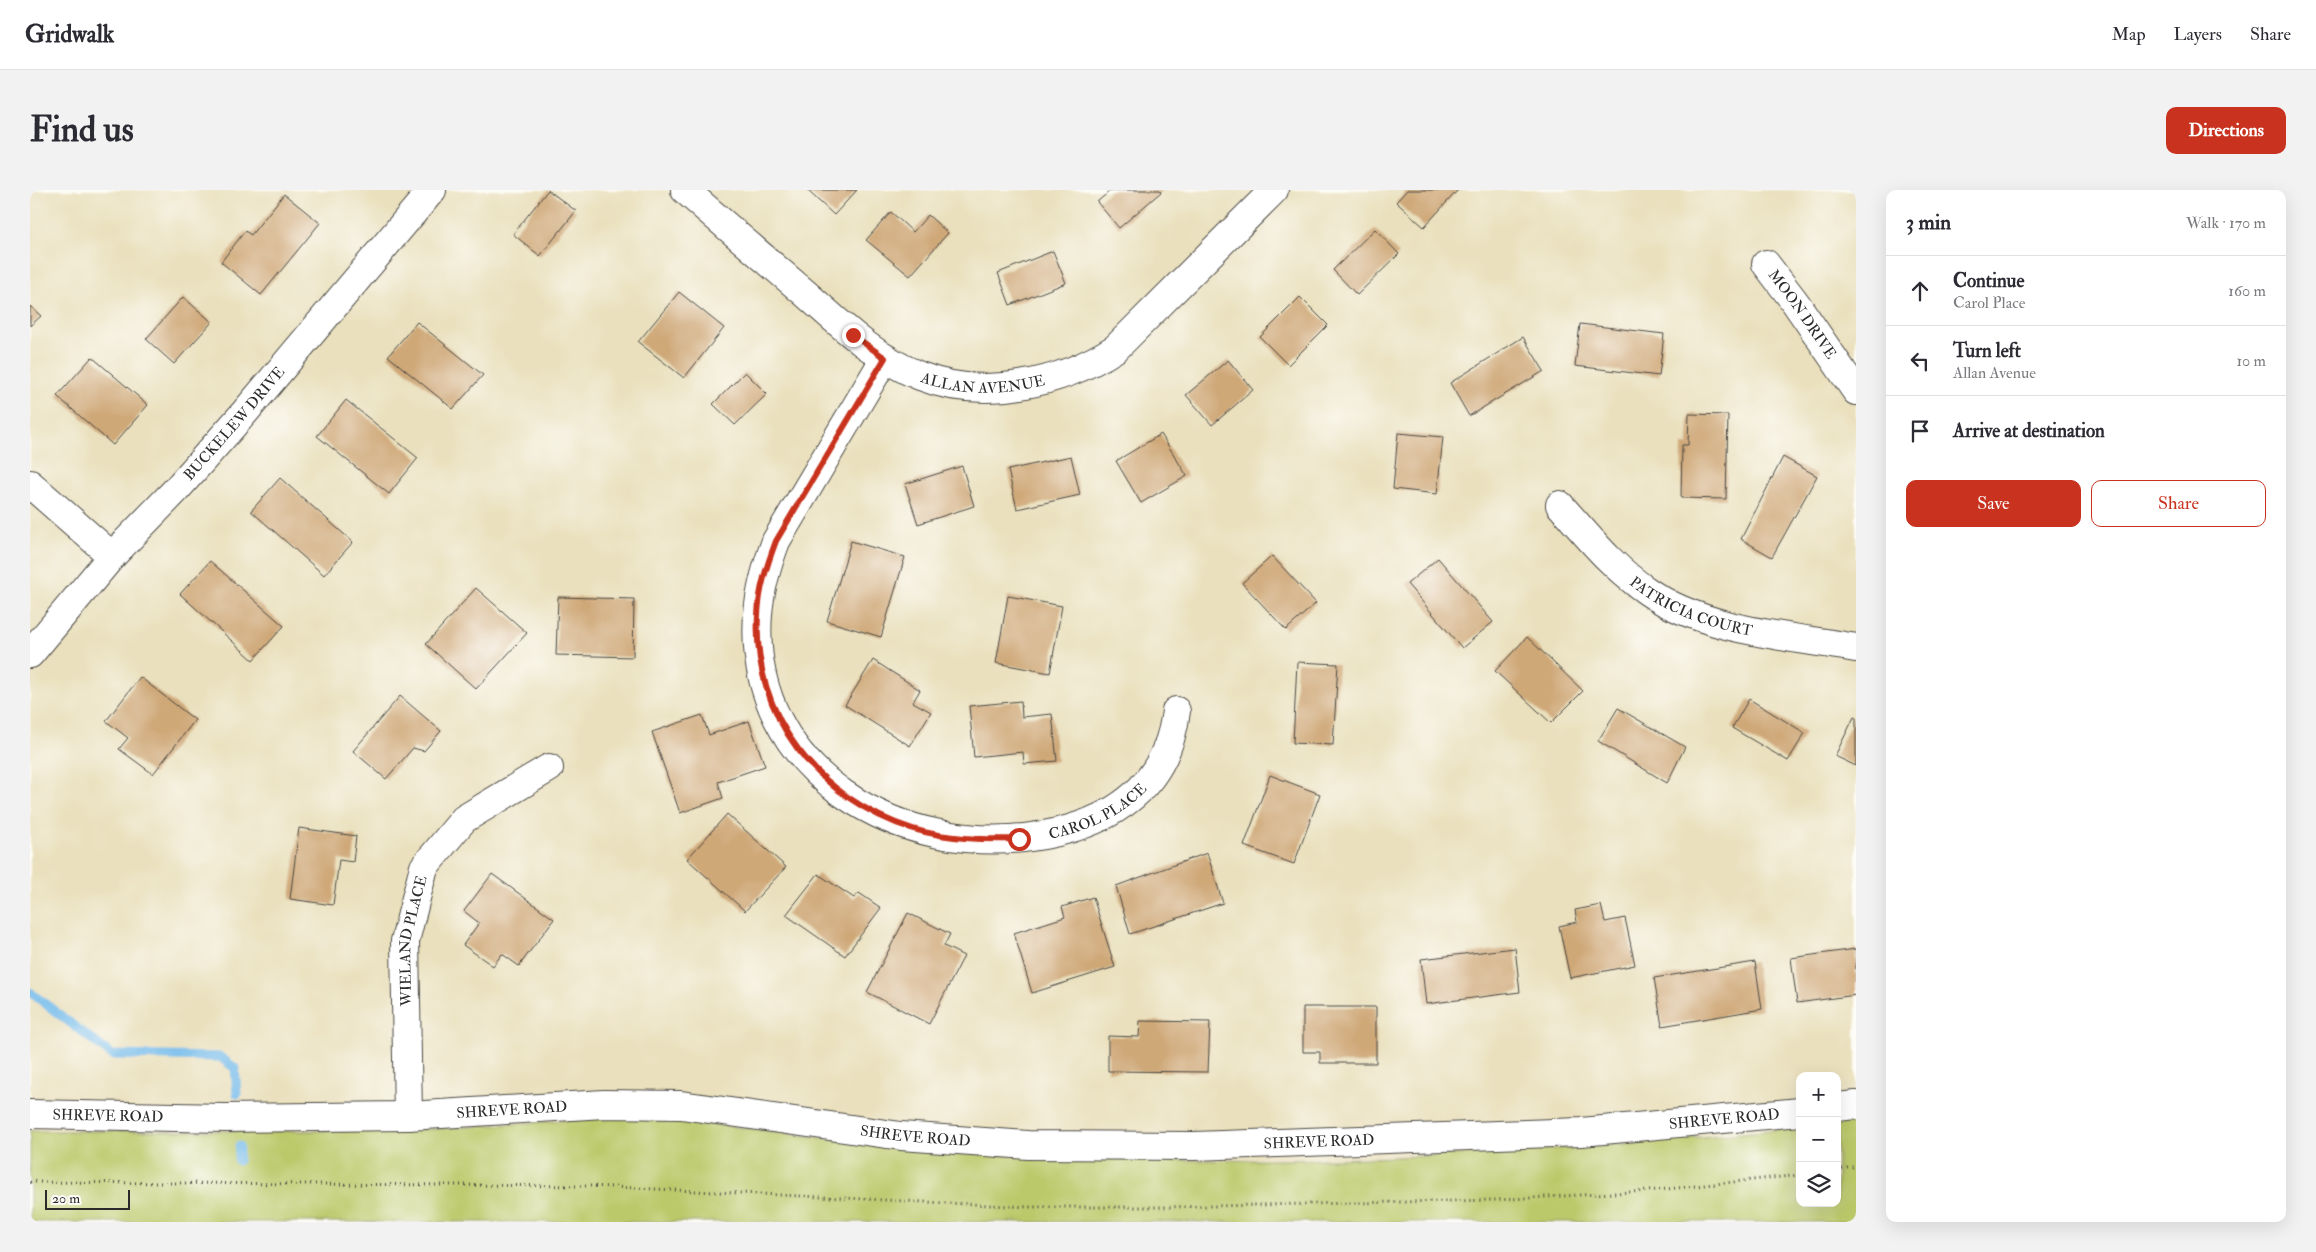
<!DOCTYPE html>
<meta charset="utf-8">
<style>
:root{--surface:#fff;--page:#f2f2f3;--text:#2b2b33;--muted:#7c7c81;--line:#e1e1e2;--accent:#c8321e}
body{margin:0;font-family:"IM FELL Double Pica",serif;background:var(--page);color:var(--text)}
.controls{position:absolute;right:15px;bottom:15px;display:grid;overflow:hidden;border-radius:10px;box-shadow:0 5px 20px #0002}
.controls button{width:45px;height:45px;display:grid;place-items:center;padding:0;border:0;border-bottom:1px solid var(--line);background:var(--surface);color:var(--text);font:25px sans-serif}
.scale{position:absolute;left:15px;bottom:12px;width:85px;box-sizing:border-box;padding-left:5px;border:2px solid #2b2b2b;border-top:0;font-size:14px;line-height:18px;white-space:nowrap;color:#2b2b2b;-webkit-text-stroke:4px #fdfcf7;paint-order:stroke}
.stop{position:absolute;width:15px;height:15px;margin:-11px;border:4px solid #c8321e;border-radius:50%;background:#fff}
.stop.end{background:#c8321e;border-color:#fff;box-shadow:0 1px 5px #0008}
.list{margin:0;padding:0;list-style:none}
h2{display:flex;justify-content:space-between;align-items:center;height:65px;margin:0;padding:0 20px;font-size:21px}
h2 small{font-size:16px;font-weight:400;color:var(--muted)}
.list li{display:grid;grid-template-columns:32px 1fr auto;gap:15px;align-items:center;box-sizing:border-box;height:70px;padding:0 20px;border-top:1px solid var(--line)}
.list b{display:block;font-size:19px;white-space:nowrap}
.list p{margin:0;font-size:16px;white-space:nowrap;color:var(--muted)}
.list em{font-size:16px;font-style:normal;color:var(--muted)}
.actions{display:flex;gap:10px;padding:15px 20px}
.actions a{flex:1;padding:11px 0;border:1px solid var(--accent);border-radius:10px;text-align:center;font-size:18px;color:var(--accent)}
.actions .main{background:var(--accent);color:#fff}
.icon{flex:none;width:28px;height:28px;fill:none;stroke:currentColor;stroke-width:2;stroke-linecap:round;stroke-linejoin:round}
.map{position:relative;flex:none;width:1826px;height:1032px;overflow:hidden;border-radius:10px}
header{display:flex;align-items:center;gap:30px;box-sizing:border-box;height:70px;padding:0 25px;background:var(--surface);border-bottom:1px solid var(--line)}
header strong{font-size:24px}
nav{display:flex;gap:28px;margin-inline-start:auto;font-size:18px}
.intro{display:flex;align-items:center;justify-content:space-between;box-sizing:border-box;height:120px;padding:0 30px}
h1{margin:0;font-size:35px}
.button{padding:12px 22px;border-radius:10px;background:var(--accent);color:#fff;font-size:18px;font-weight:700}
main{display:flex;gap:30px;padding:0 30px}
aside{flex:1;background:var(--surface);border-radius:10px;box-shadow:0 5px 20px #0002}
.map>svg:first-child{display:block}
</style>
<header>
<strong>Gridwalk</strong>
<nav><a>Map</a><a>Layers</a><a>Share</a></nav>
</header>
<div class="intro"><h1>Find us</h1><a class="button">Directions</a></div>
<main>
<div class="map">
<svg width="1826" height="1032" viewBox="0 0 1826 1032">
<rect width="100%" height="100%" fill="#fdfcf7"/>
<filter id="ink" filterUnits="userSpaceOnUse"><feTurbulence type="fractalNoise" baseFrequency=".02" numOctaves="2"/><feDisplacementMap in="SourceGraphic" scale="10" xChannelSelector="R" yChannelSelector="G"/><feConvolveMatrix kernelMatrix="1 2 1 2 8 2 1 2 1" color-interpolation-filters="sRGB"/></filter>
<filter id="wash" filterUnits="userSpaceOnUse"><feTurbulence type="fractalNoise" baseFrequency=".0096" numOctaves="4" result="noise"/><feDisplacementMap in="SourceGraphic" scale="20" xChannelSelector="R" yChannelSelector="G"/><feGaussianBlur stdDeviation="1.12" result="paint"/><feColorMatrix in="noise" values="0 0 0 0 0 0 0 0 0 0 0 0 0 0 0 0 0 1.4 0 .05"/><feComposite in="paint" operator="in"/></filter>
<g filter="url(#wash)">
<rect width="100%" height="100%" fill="#eae0bd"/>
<path fill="#bcc96b" stroke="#747a4b" d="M588,927C679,931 769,946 860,956C918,963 979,966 1038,968C1282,976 1527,964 1770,937V1013H1807V933L1826,930V1032H0V941H375Z"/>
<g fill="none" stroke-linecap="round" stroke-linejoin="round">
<path stroke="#74bbeb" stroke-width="9" d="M0,802L82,865L190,867L205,878L207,904
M208,971L209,956"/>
</g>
<g id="blocks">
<path fill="#cfa878" d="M518,0L546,21L510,66L483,44Z
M777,0H827L804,25Z
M1081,0H1130L1131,2L1089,38L1067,12Z
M1377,0H1428L1394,37L1366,12Z
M254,4L290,33L231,105L191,72L215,41L221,45Z
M861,22L883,42L898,25L918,43L880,86L836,50Z
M1345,39L1369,64L1327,105L1303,80Z
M1023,61L1036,93L980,115L968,83Z
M649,102L694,138L654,188L608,152Z
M153,107L182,132L144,174L116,149Z
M1270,107L1298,135L1258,175L1230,147Z
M0,116L11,126L0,136Z
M387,132L453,185L423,219L358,166Z
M1550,134L1634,144L1629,186L1545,176Z
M1493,147L1514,181L1439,226L1420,193Z
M62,167L118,215L83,255L27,206Z
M1198,170L1223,200L1182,235L1156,205Z
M715,182L737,204L705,235L683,214Z
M316,210L388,268L359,304L287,246Z
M1659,224L1698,225L1696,309L1651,308L1652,255H1658Z
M1368,243L1413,247L1407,304L1363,299Z
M1131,244L1157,286L1111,313L1086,271Z
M1041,266L1050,305L987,319L978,280Z
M1753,267L1787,286L1742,367L1711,349Z
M932,276L944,316L888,334L875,294Z
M250,288L323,352L294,385L221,321Z
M821,351L875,367L851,447L797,431Z
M1242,366L1286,413L1256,440L1212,393Z
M1408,368L1463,432L1432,458L1377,394Z
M180,371L254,436L223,470L150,404Z
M446,398L497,443L446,499L396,454Z
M978,406L1032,416L1020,483L966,473Z
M528,407L604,409L603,467L526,465Z
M1497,447L1553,501L1521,533L1465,481Z
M843,470L890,500L883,512L901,522L880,556L815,515Z
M1267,472L1308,474L1303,555L1263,553Z
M110,487L165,530L123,584L89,559L98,548L76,531Z
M370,506L411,541L394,561L383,558L356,589L323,561Z
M1719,509L1775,543L1758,571L1702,538Z
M991,511L992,527L1022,524L1027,571L994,574L993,562L944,567L939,516Z
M1588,518L1655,557L1637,593L1568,551Z
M672,525L679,545L719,531L735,576L688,592L693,608L650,623L622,542Z
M1824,527L1826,528V576L1805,566Z
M1240,585L1290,604L1264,674L1214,656Z
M697,624L756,677L715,721L657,669Z
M269,638L326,646L323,672L309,670L303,715L260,709Z
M1177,663L1193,713L1100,744L1086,696Z
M462,684L524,729L489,776L472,764L463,776L433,755L449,733L434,721Z
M788,684L824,708L829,703L851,718L815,766L756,725Z
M1063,707L1085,777L1002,803L984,743L1035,727L1032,717Z
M1571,715L1575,732L1595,728L1605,775L1540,788L1529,736L1547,732L1545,720Z
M878,723L920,744L914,756L934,766L899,834L837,802Z
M1485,758L1490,802L1396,814L1391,769Z
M1826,759V805L1767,813L1761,768Z
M1725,772L1732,819L1632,836L1624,788Z
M1273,817H1346V873H1290V862H1273Z
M1110,831L1180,832L1178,882L1078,881V846L1109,847Z"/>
</g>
</g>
<g filter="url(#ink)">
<use href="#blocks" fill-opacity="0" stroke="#484641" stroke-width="1"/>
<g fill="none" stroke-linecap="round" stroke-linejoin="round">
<defs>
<g id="minor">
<path id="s1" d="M655,0C695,35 736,70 776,104C811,135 846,169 890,186C953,211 1031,194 1086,158L1244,0"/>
<path id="s2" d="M1736,74L1765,112L1826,201"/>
<path id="s3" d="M855,168L746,351C737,375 730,399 728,424C716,583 873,671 1014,645C1084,632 1137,596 1146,521"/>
<path d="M0,294L82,366"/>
<path id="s4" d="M1530,315C1557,345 1583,378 1617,401C1674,441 1759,446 1826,458"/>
<path id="s5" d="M0,464L82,366L145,301L215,222L402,0"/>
<path id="s6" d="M378,926L375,751L394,677L434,629L519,578"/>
</g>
<g id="secondary">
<path d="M1807,917L1826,915"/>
<path id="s7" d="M0,924L194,928L378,926L574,914L651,915L871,946L998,955L1164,956L1551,942L1770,922"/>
</g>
</defs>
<use href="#minor" stroke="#484641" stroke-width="30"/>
<use href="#secondary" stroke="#484641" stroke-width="30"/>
<path stroke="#484641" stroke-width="3" stroke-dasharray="1 4" stroke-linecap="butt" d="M1807,980L1826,976
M0,992L562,996L1001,1017H1135L1465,1010L1618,1001L1770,985"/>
<use href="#minor" stroke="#fff" stroke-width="28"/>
<use href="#secondary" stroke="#fff" stroke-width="28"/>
</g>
</g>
<g fill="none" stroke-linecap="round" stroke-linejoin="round" filter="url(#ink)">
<path stroke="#c8321e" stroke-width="6" d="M823,145L855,168L746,351C737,375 729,399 728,425C722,526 788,609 883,639C917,649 953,650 989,649"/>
</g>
<g text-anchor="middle" stroke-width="4" stroke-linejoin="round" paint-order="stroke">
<g font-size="15" fill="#2b2b2b" stroke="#fdfcf7">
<text dy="5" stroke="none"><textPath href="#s2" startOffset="62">MOON DRIVE</textPath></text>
<text dy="5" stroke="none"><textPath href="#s1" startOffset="365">ALLAN AVENUE</textPath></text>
<text dy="5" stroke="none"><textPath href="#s5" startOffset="308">BUCKELEW DRIVE</textPath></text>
<text dy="5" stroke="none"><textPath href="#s4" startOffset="170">PATRICIA COURT</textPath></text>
<text dy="5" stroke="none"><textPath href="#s3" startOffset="766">CAROL PLACE</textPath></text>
<text dy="5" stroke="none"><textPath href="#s6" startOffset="176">WIELAND PLACE</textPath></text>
<text dy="5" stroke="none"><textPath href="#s7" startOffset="482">SHREVE ROAD</textPath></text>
<text dy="5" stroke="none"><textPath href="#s7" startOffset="78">SHREVE ROAD</textPath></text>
<text dy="5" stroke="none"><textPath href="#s7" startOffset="1698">SHREVE ROAD</textPath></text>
<text dy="5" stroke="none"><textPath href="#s7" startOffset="888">SHREVE ROAD</textPath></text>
<text dy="5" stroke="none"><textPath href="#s7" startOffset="1292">SHREVE ROAD</textPath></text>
</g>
</g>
</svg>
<div class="controls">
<button>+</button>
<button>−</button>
<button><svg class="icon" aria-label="layers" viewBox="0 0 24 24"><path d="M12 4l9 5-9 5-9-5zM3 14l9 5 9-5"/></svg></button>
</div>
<div class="scale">20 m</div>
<div class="stop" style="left:989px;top:649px"></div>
<div class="stop end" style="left:823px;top:145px"></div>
</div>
<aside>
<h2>3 min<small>Walk · 170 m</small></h2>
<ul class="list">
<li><svg class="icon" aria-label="ahead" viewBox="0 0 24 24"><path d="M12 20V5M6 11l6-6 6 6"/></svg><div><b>Continue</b><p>Carol Place</p></div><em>160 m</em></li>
<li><svg class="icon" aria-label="left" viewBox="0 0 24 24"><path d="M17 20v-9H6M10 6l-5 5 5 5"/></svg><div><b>Turn left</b><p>Allan Avenue</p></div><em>10 m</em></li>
<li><svg class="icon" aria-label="arrive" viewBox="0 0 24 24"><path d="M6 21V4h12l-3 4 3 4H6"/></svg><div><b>Arrive at destination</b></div></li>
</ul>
<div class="actions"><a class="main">Save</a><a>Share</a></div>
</aside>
</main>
